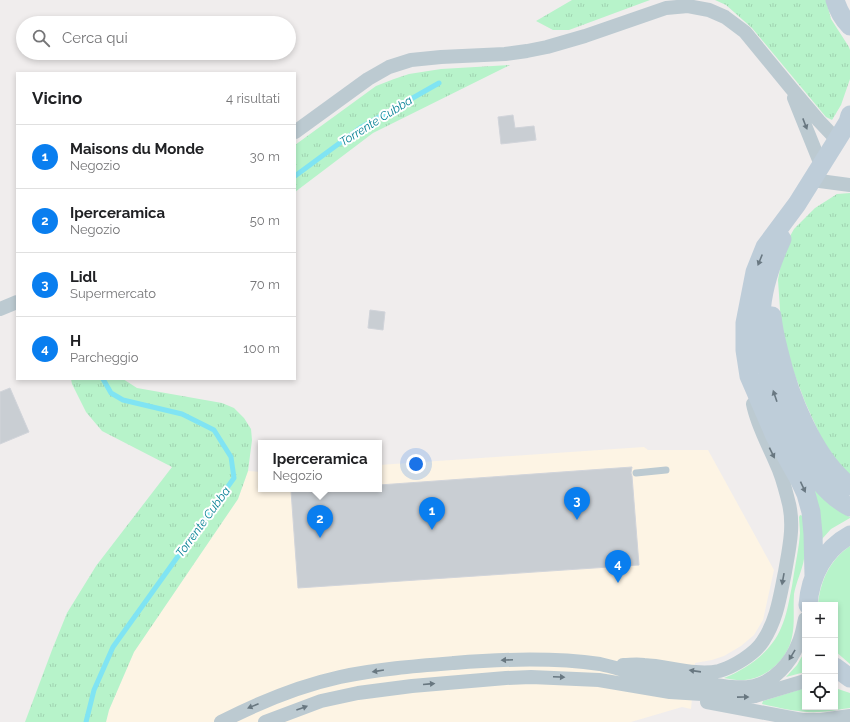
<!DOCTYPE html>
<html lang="it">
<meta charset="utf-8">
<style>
:root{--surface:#fff;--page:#f2f2f2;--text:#202124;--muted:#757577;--line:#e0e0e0;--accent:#097eef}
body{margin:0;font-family:Raleway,sans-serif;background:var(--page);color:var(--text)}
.controls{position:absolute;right:12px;bottom:12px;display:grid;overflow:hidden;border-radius:0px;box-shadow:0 2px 6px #0003}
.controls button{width:36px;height:36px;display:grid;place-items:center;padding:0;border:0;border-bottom:1px solid var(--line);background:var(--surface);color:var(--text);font:20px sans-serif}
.you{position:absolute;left:416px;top:464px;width:14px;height:14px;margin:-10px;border:3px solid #fff;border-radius:50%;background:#1a73e8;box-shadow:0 0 0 6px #1a73e833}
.badge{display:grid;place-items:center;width:26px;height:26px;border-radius:50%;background:var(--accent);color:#fff;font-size:13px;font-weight:700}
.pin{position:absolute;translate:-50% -33px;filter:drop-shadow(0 1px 2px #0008)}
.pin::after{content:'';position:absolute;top:21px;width:14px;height:12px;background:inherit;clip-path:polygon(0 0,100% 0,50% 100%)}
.popup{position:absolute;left:258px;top:440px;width:124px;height:52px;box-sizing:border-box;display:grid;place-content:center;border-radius:0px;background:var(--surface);filter:drop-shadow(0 1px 3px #0005);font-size:13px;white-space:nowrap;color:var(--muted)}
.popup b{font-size:15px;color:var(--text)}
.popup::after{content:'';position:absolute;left:50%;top:100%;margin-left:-8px;border:8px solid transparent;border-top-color:var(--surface)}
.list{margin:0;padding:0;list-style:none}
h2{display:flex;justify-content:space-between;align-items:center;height:52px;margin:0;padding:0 16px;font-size:17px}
h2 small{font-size:13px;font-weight:400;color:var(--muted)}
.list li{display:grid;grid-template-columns:26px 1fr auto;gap:12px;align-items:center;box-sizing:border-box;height:64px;padding:0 16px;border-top:1px solid var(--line)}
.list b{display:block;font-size:15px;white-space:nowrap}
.list p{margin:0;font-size:13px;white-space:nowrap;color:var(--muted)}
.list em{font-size:13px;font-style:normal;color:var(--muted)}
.icon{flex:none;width:22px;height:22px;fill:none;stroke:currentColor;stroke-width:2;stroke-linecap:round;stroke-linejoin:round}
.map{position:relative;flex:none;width:850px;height:722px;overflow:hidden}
.search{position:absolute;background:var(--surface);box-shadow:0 2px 6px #0003;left:16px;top:16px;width:280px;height:44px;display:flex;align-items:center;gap:10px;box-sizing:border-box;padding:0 14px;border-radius:22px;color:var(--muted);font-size:15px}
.panel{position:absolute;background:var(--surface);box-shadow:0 2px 6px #0003;left:16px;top:72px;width:280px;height:308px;border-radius:0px}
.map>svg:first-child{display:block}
</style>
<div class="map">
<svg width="850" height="722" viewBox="0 0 850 722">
<defs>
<pattern id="grass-tufts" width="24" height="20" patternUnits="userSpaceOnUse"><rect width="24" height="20" fill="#b7f3ca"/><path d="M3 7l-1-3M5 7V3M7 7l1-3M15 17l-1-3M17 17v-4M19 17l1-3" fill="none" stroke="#9fd2b0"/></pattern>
</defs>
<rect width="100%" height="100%" fill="#f0eded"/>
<path fill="#fdf4e4" d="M644,447L648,450H708L774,570L763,620L754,635L741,646L724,656L712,660L695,663L691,709L682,707L631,722H106L109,710L134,652L238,499L248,471L261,472V489H379V465Z"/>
<path fill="url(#grass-tufts)" d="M572,0H650L569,30H553L536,21Z
M715,0H826L831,19L849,47L850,50V79L841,105L832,120L826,117L752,28L726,5Z
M510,65L373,133L295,192V145L376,86L394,79L409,74L441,69Z
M850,193V477L825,446L805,402L790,362L781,324L778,280L784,247L794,229L815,208L837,194Z
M71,379H123L137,388L222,403L234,408L244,418L251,429L252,440L248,471L238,499L134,652L109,710L106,722H25L52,650L67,613L96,566L172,467L102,431L86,412L72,384Z"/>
<path fill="#b7f3ca" d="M809,481L846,515L850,517V518L831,529L822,539Z
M800,515L803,516C804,530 806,545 804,559C802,571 796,582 794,594C793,609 795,623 792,637C788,659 767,678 745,680C738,681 731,679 724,678C748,668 771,652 781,628C787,615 789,600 792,586C794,572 797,557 799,543L800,533L799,517Z
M850,546V664L835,651V605H818C820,581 830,560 850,546Z
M805,651V672L786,677L797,665Z
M805,688V707H835V688L850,693V708C840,709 829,712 819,712C799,713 781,708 762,704L763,701Z"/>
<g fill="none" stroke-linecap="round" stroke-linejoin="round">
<path stroke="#80e4f3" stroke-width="5" d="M295,176L360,128L439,83
M86,722L94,690L113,647L234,478L231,457L214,430L182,414L123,400L111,393L103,379"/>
</g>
<path fill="#c9ced3" stroke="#d1d4da" d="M513,115L515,128L534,126L536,140L501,144L498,117Z
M370,310L385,312L383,330L368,328Z
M10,388L29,432L0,444V392Z
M632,467L631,473L632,476L639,565L298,588L291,491L320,489H379V485Z"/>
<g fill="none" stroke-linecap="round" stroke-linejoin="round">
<path stroke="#bccad1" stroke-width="7" d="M636,473L666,470"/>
<path stroke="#bccad1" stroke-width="14" d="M794,98L821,165
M295,132L368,79L389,67L411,60L441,57L505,54L527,51L547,47L585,36L666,8L688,6L709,10L725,17L745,32L791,88L819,121L837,140
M812,180L850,185
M0,309L17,302
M623,665C630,665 637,664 644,665C668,666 695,676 719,671C733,667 755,654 763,641C777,620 780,596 785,572C789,549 795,524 788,500C785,488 782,475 776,463C768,444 757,425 753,404
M707,702L802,720H821L850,716
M221,722C258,703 299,686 340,677C377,669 416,666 454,663C502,659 551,657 600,664C614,667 629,672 643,675C660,679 677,680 694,682C713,684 734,690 754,686C774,682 791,662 798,644C802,636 803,627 805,619
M265,722L321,701L358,693L412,686L506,678L531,677L599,680L670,692L718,695L741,698L755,696L805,681"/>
<path stroke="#becdd9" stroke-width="19" d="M835,0C838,10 843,19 850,26
M782,239C772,261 762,290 761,315C761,333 763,352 767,369C777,413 808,486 850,507
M772,316C773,329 776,340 779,352C789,395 814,459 850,486
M814,576L813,534L811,512L806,494L799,479L775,436L749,376L745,350V323L755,272L765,247L797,204L837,140L848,122L850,115
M808,605C810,576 824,549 850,535
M835,667L850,678"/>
</g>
<defs><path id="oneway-solid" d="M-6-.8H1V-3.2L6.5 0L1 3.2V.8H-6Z"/></defs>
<g fill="#687780">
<use href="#oneway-solid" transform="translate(805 124) rotate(69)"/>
<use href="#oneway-solid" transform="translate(772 453) rotate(64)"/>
<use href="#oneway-solid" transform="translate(783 579) rotate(100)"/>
<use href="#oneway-solid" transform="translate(792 655) rotate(121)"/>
<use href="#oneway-solid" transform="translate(507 660) rotate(178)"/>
<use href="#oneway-solid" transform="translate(378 671) rotate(171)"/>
<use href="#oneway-solid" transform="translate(695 671) rotate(-172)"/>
<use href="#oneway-solid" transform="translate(559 677) rotate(2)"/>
<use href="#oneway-solid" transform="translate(429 684) rotate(-5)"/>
<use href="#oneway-solid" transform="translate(743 697) rotate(-1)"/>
<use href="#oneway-solid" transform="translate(253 706) rotate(158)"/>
<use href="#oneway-solid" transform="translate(302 708) rotate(-20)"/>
</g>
<g fill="#697882">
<use href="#oneway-solid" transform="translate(760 260) rotate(112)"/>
<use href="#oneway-solid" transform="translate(775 396) rotate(-109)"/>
<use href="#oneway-solid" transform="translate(803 487) rotate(65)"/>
</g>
<g text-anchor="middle" stroke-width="4" stroke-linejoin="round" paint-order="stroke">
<g font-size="12" font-style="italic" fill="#037f93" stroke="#fff">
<text transform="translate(376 121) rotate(-32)" y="4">Torrente Cubba</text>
<text transform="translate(203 522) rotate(-54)" y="4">Torrente Cubba</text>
</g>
</g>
</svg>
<div class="controls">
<button>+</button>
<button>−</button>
<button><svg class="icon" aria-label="locate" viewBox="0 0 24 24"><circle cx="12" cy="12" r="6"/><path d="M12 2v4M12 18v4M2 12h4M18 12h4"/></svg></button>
</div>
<div class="you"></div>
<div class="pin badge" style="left:432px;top:530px">1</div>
<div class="pin badge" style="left:320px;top:538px">2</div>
<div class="popup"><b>Iperceramica</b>Negozio</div>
<div class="pin badge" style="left:577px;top:520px">3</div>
<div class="pin badge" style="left:618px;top:583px">4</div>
<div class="search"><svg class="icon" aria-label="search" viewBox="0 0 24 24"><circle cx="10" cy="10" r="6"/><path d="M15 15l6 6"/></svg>Cerca qui</div>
<section class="panel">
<h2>Vicino<small>4 risultati</small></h2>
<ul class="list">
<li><span class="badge">1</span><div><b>Maisons du Monde</b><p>Negozio</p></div><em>30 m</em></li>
<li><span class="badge">2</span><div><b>Iperceramica</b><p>Negozio</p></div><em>50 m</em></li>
<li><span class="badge">3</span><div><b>Lidl</b><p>Supermercato</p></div><em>70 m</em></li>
<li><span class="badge">4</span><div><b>H</b><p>Parcheggio</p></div><em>100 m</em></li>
</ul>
</section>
</div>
